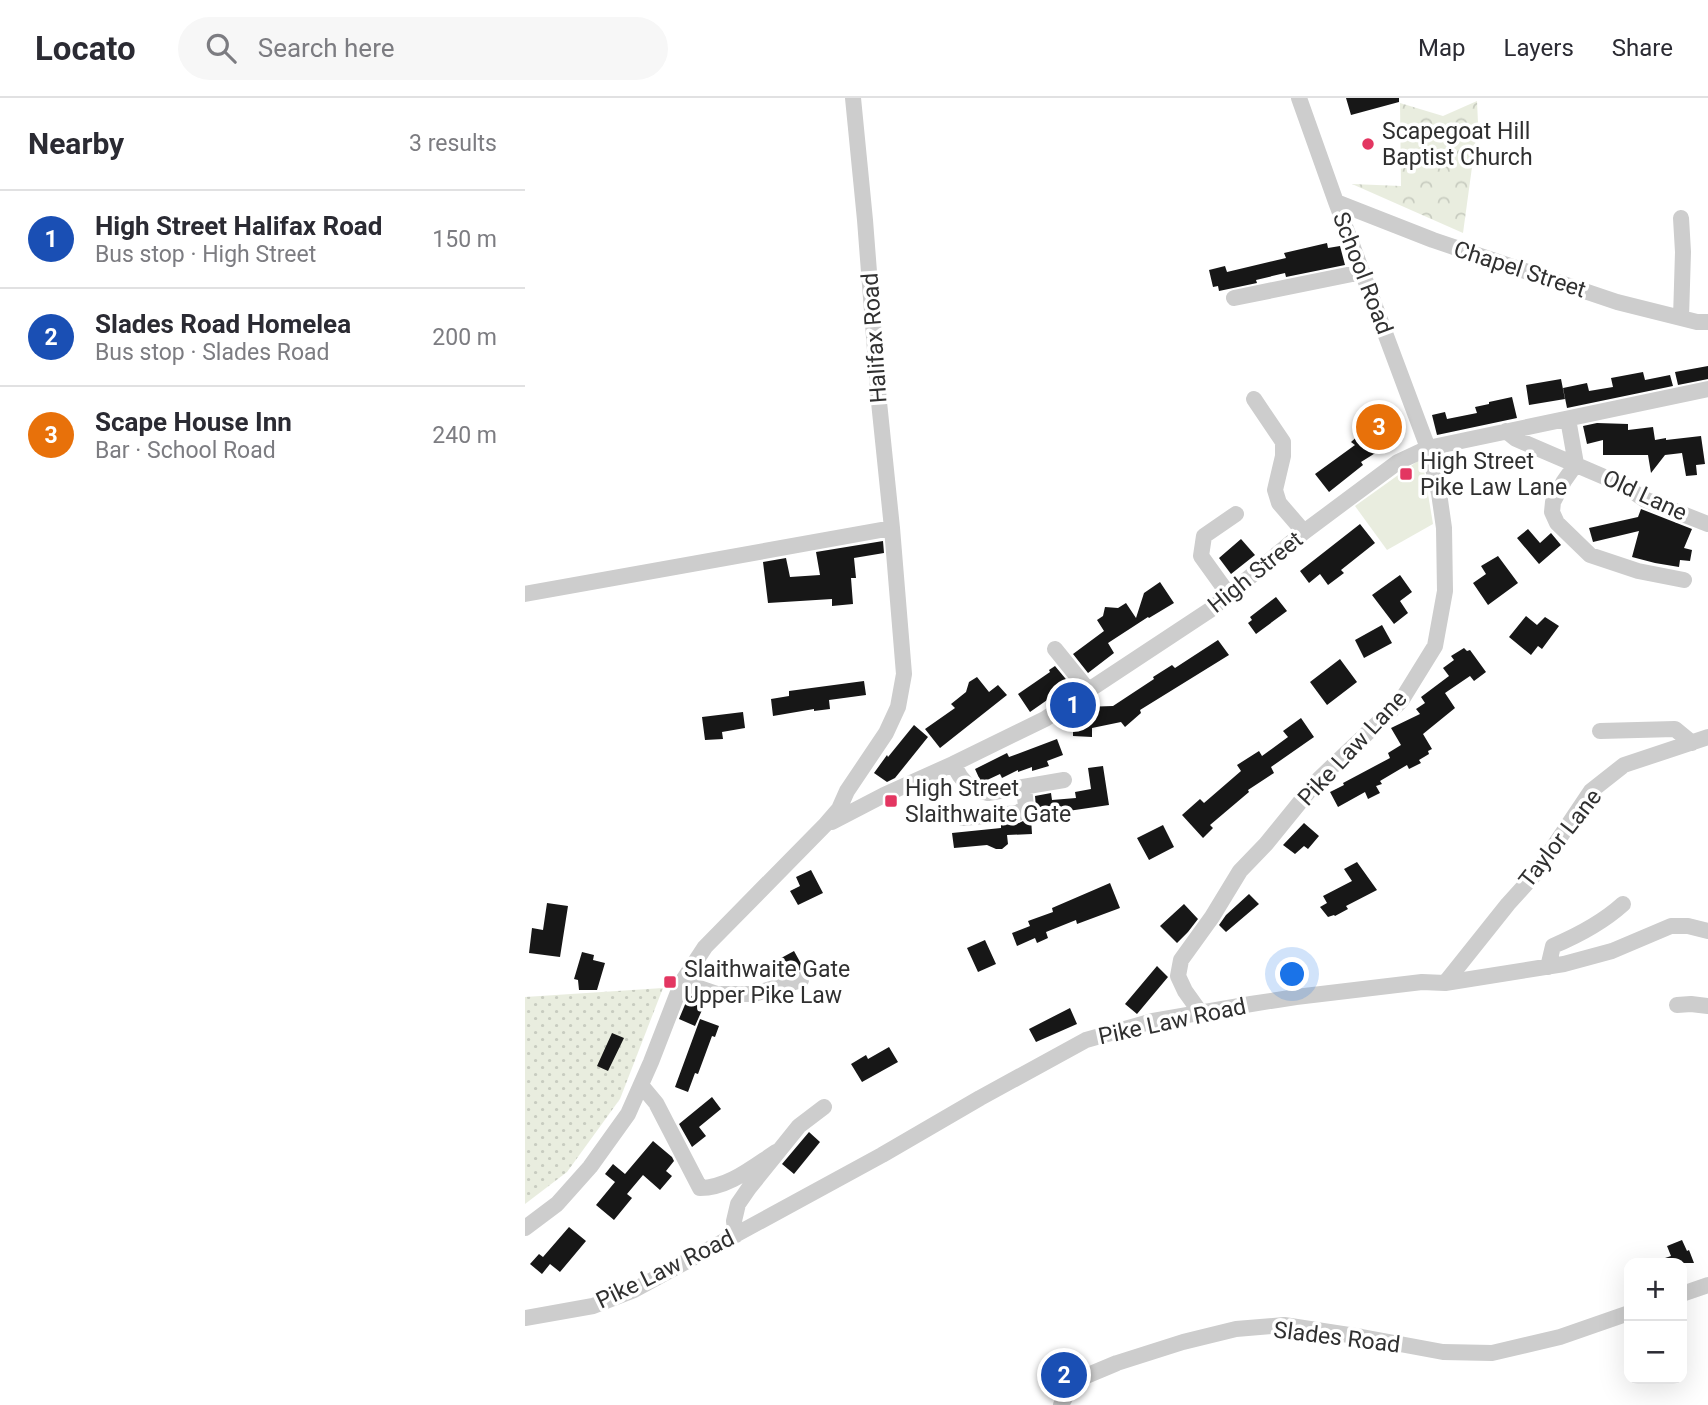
<!DOCTYPE html>
<meta charset="utf-8">
<style>
:root{--surface:#fff;--page:#f7f7f7;--text:#2b2b33;--muted:#7c7c81;--line:#e1e1e2;--accent:#db2777}
body{margin:0;font-family:Roboto,sans-serif;background:var(--page);color:var(--text)}
.controls{position:absolute;right:21px;bottom:21px;display:grid;overflow:hidden;border-radius:14px;box-shadow:0 7px 28px #0002}
.controls button{width:63px;height:63px;display:grid;place-items:center;padding:0;border:0;border-bottom:2px solid var(--line);background:var(--surface);color:var(--text);font:35px sans-serif}
.you{position:absolute;left:768px;top:877px;width:24px;height:24px;margin:-18px;border:5px solid #fff;border-radius:50%;background:#1a73e8;box-shadow:0 0 0 10px #1a73e833}
.badge{display:grid;place-items:center;width:46px;height:46px;border-radius:50%;background:var(--accent);color:#fff;font-size:23px;font-weight:700}
.pin{position:absolute;translate:-50% -50%;border:4px solid #fff;box-shadow:0 2px 7px #0006}
.list{margin:0;padding:0;list-style:none}
h2{display:flex;justify-content:space-between;align-items:center;height:91px;margin:0;padding:0 28px;font-size:30px}
h2 small{font-size:23px;font-weight:400;color:var(--muted)}
.list li{display:grid;grid-template-columns:46px 1fr auto;gap:21px;align-items:center;box-sizing:border-box;height:98px;padding:0 28px;border-top:2px solid var(--line)}
.list b{display:block;font-size:26px;white-space:nowrap}
.list p{margin:0;font-size:23px;white-space:nowrap;color:var(--muted)}
.list em{font-size:23px;font-style:normal;color:var(--muted)}
.icon{flex:none;width:38px;height:38px;fill:none;stroke:currentColor;stroke-width:2;stroke-linecap:round;stroke-linejoin:round}
.map{position:relative;flex:none;width:1183px;height:1307px;overflow:hidden}
header{display:flex;align-items:center;gap:42px;box-sizing:border-box;height:98px;padding:0 35px;background:var(--surface);border-bottom:2px solid var(--line)}
header strong{font-size:33px}
nav{display:flex;gap:38px;margin-inline-start:auto;font-size:24px}
.search{width:490px;height:63px;background:var(--page);display:flex;align-items:center;gap:18px;box-sizing:border-box;padding:0 24px;border-radius:38px;color:var(--muted);font-size:26px}
main{display:flex}
aside{flex:1;background:var(--surface)}
.map>svg:first-child{display:block}
</style>
<header>
<strong>Locato</strong>
<div class="search"><svg class="icon" aria-label="search" viewBox="0 0 24 24"><circle cx="10" cy="10" r="6"/><path d="M15 15l6 6"/></svg>Search here</div>
<nav><a>Map</a><a>Layers</a><a>Share</a></nav>
</header>
<main>
<aside>
<h2>Nearby<small>3 results</small></h2>
<ul class="list">
<li><span class="badge" style="background:#1a4fb4">1</span><div><b>High Street Halifax Road</b><p>Bus stop · High Street</p></div><em>150 m</em></li>
<li><span class="badge" style="background:#1a4fb4">2</span><div><b>Slades Road Homelea</b><p>Bus stop · Slades Road</p></div><em>200 m</em></li>
<li><span class="badge" style="background:#e8710a">3</span><div><b>Scape House Inn</b><p>Bar · School Road</p></div><em>240 m</em></li>
</ul>
</aside>
<div class="map">
<svg width="1183" height="1307" viewBox="0 0 1183 1307">
<defs>
<pattern id="grass-dots" width="8" height="8" patternUnits="userSpaceOnUse" patternTransform="scale(1.75)"><rect width="8" height="8" fill="#e9eddf"/><path d="M2 2h.1M6 6h.1" fill="none" stroke="#c8ccc0" stroke-width="1.8" stroke-linecap="round"/></pattern>
<pattern id="forest-crowns" width="20" height="18" patternUnits="userSpaceOnUse" patternTransform="scale(1.75)"><rect width="20" height="18" fill="#e9eddf"/><path d="M2 6a3 3 0 1 1 6 0M12 15a3 3 0 1 1 6 0" fill="none" stroke="#c8ccc0"/></pattern>
</defs>
<rect width="100%" height="100%" fill="#fff"/>
<path fill="url(#grass-dots)" d="M138,890L95,1001L42,1074L0,1106V899Z"/>
<path fill="url(#forest-crowns)" d="M952,3L953,25L938,135L827,86L876,88L875,5L918,18Z"/>
<path fill="#e9eddf" d="M897,360L908,426L862,452L830,408Z"/>
<path fill="#171717" d="M821,0H874V4L826,17Z
M802,145L803,150L815,148L820,167L761,179L760,175L731,182L732,185L694,193L693,188L688,189L684,172L700,168L702,174L761,160L759,155Z
M1183,268V281L1153,287L1150,274Z
M1118,274L1120,282L1145,277L1148,288L1042,310L1038,290L1062,285L1064,293L1088,289L1086,280Z
M1036,281L1040,301L1004,307L1001,287Z
M987,299L992,320L912,337L907,317L920,314L922,321L952,315L950,309L964,306V304Z
M860,306L869,315L867,318L878,330L870,336L871,337L851,352L852,354L836,364L838,367L804,394L790,376L830,347L826,344L836,335L830,328L838,314L845,308L850,314Z
M1072,325L1103,326V332L1128,329L1130,342L1141,340V342L1176,338L1180,366L1171,367L1172,377L1161,378L1157,355L1140,357L1126,375L1123,357H1078V342L1062,346L1058,328Z
M1116,411L1167,431L1159,450L1167,452L1165,463L1155,462L1154,469L1130,465L1107,459L1114,433L1068,444L1064,430L1113,419Z
M835,426L850,445L816,472L819,475L803,487L795,476L784,485L775,473Z
M1003,431L1015,445L1026,435L1036,447L1014,466L992,440Z
M716,441L730,457L706,476L694,460Z
M358,443L359,455L329,460L331,480H326L328,506L307,508V501L243,505L238,464L261,460L265,479L295,477L291,454Z
M973,458L993,485L963,507L948,485L961,476L956,468Z
M875,477L887,494L875,503L883,515L869,526L847,497Z
M635,484L649,505L624,520L623,519L583,545L589,555L563,575L548,556L579,533L572,522L578,518L580,509L593,510L601,505L611,520L619,495Z
M751,499L762,513L731,536L723,525L727,522L725,519Z
M1001,518L1012,527L1020,519L1034,528L1017,551L1013,548L1006,557L984,539Z
M857,527L867,545L839,560L830,542Z
M693,542L704,557L615,612L616,615L600,629L596,624L567,630V639L548,638V626H553V612L558,609L588,608L629,581L628,579L647,567L650,570Z
M939,550L942,553L945,552L961,574L949,583L945,578L920,595L930,610L898,636L907,651L903,653L904,656L894,662L896,665L884,671L882,667L855,683L857,686L851,688L855,695L843,701L840,694L813,709L805,694L819,687L818,685L865,660L863,655L876,647L866,630L895,616L891,611L900,605L896,599L924,578L918,570L929,562L926,558Z
M815,561L832,584L802,607L785,584Z
M530,568L545,586L505,614L493,596L525,574L524,572Z
M452,579L464,594L473,587L482,597L415,650L400,631L430,610L426,606L441,594L444,584Z
M339,583L341,597L304,602L305,611L289,613V611L248,618L246,601L264,598V593Z
M218,614L220,630L197,634L198,641L180,642L177,619Z
M776,620L789,639L746,669L749,675L723,692L724,694L685,727L688,730L678,740L657,717L675,701L679,705L716,673L712,667L734,653L737,658L763,639L758,633Z
M389,627L403,639L370,680L362,684L349,675L362,657L363,659Z
M532,641L538,657L522,663L524,668L507,673V669L493,674V672L477,680L475,676L460,683L455,682L450,671L482,655L484,659Z
M578,668L584,707L543,713V717L512,721L510,698L526,695L527,702L551,700L550,694L566,691L563,670Z
M504,720H506L507,736L482,737L483,746L477,751H471L462,747L429,750L427,735L476,730V727L494,725Z
M779,725L794,738L783,751L779,748L770,756L758,747Z
M638,727L649,749L624,762L612,740Z
M832,764L852,792L821,808L823,811L810,818L809,817L803,819L795,809L802,805L798,798L827,783L819,771Z
M286,772L298,795L273,807L265,793L275,788L271,779Z
M585,785L595,810L552,826L551,822L521,834L523,840L512,845L510,840L492,848L487,835L505,828L503,823L528,814L527,810Z
M724,796L734,806L701,834L694,827L701,817Z
M22,805L43,808L35,859L4,855L7,830L18,832Z
M659,806L673,821L663,834L652,845L635,828Z
M460,842L471,866L453,874L442,850Z
M269,853L279,871L242,881L236,871Z
M57,854L69,857L68,862L80,865L72,892H54L53,882L49,881Z
M632,868L643,879L612,916L600,906Z
M164,897L181,903L170,928L154,921Z
M545,910L552,926L511,944L504,931Z
M175,921L194,928L190,939L187,938L173,976L170,975L163,994L150,989Z
M87,935L99,940L83,973L72,968Z
M364,949L373,964L337,984L326,966L341,957L343,961Z
M187,999L196,1011L174,1029L181,1038L167,1049L154,1026Z
M284,1034L295,1044L269,1076L257,1066Z
M128,1043L147,1059L149,1063L141,1073L147,1078L135,1092L118,1077L102,1096L107,1100L89,1122L71,1107L90,1084L80,1076L88,1066L100,1076Z
M44,1129L61,1143L35,1174L25,1166L17,1176L5,1166L14,1156L18,1159Z
M1157,1142L1162,1153L1164,1152L1169,1165H1131V1163L1146,1158L1142,1148Z"/>
<g fill="none" stroke-linecap="round" stroke-linejoin="round">
<path stroke="#cdcdcd" stroke-width="16" d="M811,104L908,142L1092,204L1172,224H1183
M1156,120L1158,154L1156,220
M709,200L837,174
M729,301L758,344V358L750,392L754,405L779,434
M1043,321L1051,366L1039,383L1028,404L1027,414L1032,425L1065,457L1113,473L1159,482
M981,333L991,341L1098,387L1119,401L1183,426
M0,496L367,430
M704,497L676,458L679,438L711,416
M530,551L564,593
M1075,633L1150,631L1167,645
M428,666L435,678L445,690L463,695L539,682
M438,720L493,715L501,709L499,689
M307,724L359,697L428,666L520,621L685,512L779,434L873,364L903,350L1183,291
M1023,869L1028,848C1054,837 1077,825 1098,806
M157,884L192,896H229L276,882
M920,885L983,806L1011,775L1066,693L1099,667L1183,639
M1152,907L1166,906L1183,908
M675,914L660,893L653,878L656,862L687,819L715,773L741,746L793,682L876,603L910,548L920,493L919,430L914,395L903,350L811,104L774,0
M116,987L131,1005L175,1090C203,1090 228,1069 251,1054
M0,1130L32,1106L65,1069L103,1016L126,964L157,884L180,849L301,726L314,711L322,693L361,635L373,609L379,576L367,430L354,304L340,122L328,0
M211,1137L209,1123L213,1106L224,1090L274,1028L299,1009
M1157,1196L1183,1187
M0,1220L68,1208L109,1192L357,1057L455,1000L561,942L628,923L726,906L771,899L897,884L920,885L1039,866L1087,853L1146,828H1163L1183,833
M536,1307L549,1283L592,1265L658,1244L711,1231L759,1227L837,1239L918,1254L967,1255L1035,1239L1104,1215"/>
</g>
<g fill="#e33661" stroke="#fff" stroke-width="2.5">
<circle cx="843" cy="46" r="7"/>
<rect x="874" y="369" width="14" height="14" rx="3.5"/>
<rect x="359" y="696" width="14" height="14" rx="3.5"/>
<rect x="138" y="877" width="14" height="14" rx="3.5"/>
</g>
<g text-anchor="middle" stroke-width="7" stroke-linejoin="round" paint-order="stroke">
<g font-size="23" fill="#303030" stroke="#fff" text-anchor="start">
<text x="857" y="41">Scapegoat Hill<tspan x="857" dy="26">Baptist Church</tspan></text>
<text x="895" y="371">High Street<tspan x="895" dy="26">Pike Law Lane</tspan></text>
<text x="380" y="698">High Street<tspan x="380" dy="26">Slaithwaite Gate</tspan></text>
<text x="159" y="879">Slaithwaite Gate<tspan x="159" dy="26">Upper Pike Law</tspan></text>
</g>
<g font-size="23" fill="#303030" stroke="#fff">
<text transform="translate(995 171) rotate(18)" y="8">Chapel Street</text>
<text transform="translate(838 175) rotate(69)" y="8">School Road</text>
<text transform="translate(349 240) rotate(-94)" y="8">Halifax Road</text>
<text transform="translate(1120 397) rotate(25)" y="8">Old Lane</text>
<text transform="translate(730 474) rotate(-39)" y="8">High Street</text>
<text transform="translate(827 650) rotate(-47)" y="8">Pike Law Lane</text>
<text transform="translate(1035 740) rotate(-52)" y="8">Taylor Lane</text>
<text transform="translate(647 923) rotate(-12)" y="8">Pike Law Road</text>
<text transform="translate(140 1171) rotate(-26)" y="8">Pike Law Road</text>
<text transform="translate(812 1239) rotate(7)" y="8">Slades Road</text>
</g>
</g>
</svg>
<div class="controls">
<button>+</button>
<button>−</button>
</div>
<div class="you"></div>
<div class="pin badge" style="left:548px;top:607px;background:#1a4fb4">1</div>
<div class="pin badge" style="left:539px;top:1277px;background:#1a4fb4">2</div>
<div class="pin badge" style="left:854px;top:329px;background:#e8710a">3</div>
</div>
</main>
